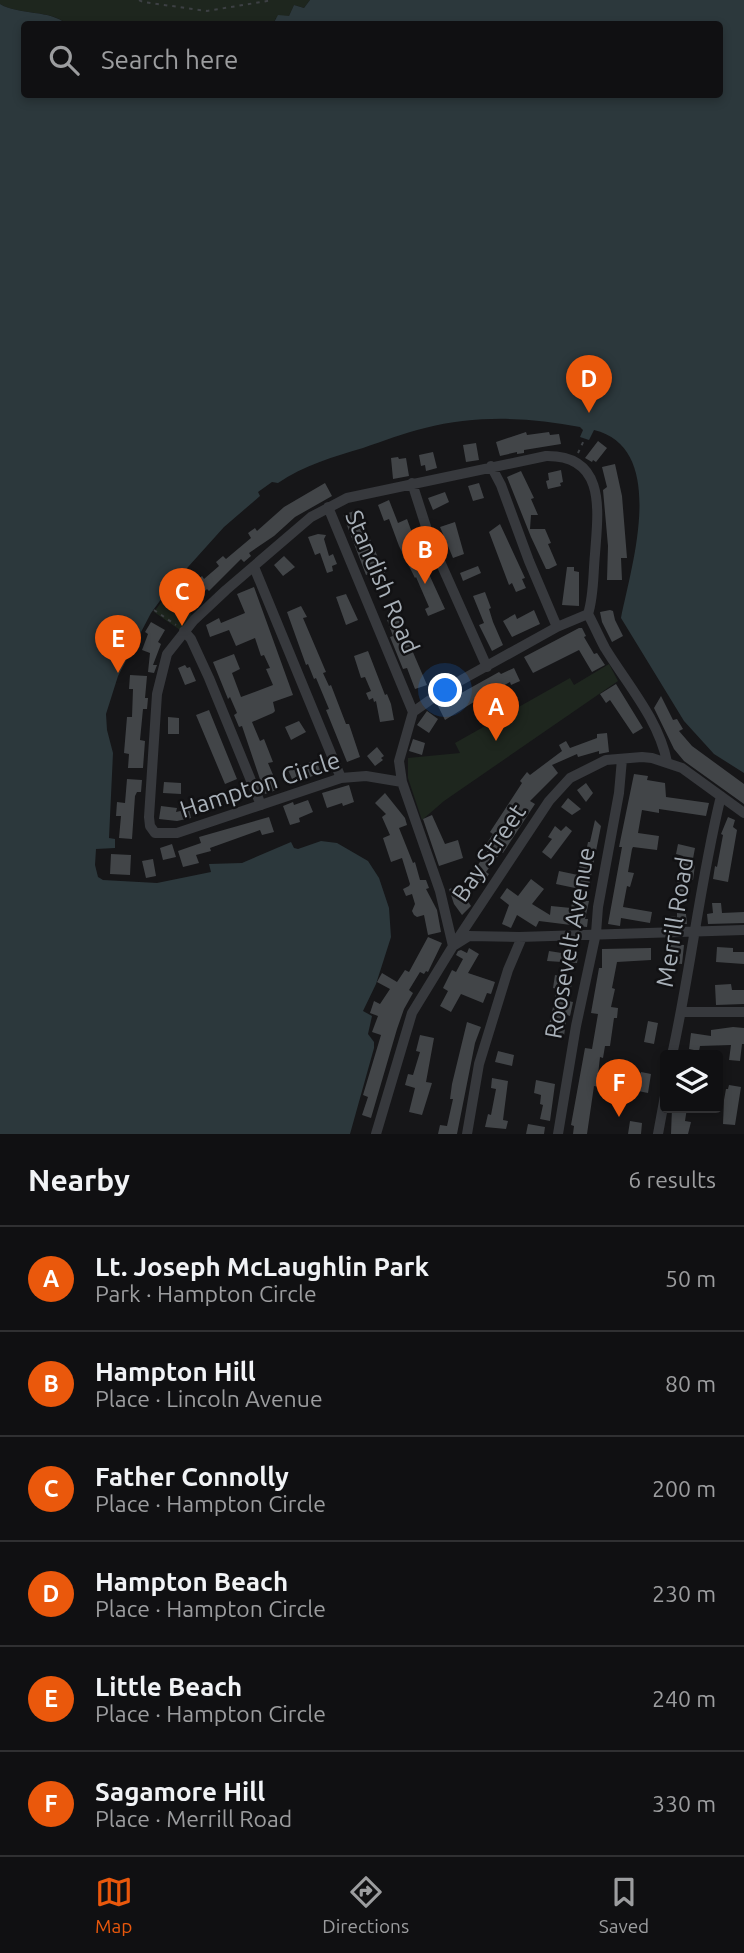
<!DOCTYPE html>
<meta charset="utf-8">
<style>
:root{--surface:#101012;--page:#1e1e20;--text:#f1f3f6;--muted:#9c9d9f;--line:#303032;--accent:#ea580c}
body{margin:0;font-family:Ubuntu,sans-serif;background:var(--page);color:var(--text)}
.controls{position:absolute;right:21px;bottom:21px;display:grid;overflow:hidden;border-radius:7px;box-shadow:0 4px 10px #0003}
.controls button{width:63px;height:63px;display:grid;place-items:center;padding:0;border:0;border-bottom:2px solid var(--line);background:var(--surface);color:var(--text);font:35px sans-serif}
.you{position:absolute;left:446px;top:691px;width:24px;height:24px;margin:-18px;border:5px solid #fff;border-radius:50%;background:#1a73e8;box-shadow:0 0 0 10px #1a73e833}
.badge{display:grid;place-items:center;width:46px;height:46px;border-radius:50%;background:var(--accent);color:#fff;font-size:23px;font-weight:700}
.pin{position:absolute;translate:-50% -58px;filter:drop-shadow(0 2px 4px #0008)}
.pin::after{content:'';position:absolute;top:37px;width:24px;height:21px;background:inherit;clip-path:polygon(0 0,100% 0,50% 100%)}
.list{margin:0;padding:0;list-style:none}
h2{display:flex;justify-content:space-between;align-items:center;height:91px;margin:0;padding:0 28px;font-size:30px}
h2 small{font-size:23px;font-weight:400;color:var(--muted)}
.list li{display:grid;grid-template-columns:46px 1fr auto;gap:21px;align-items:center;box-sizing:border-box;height:105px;padding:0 28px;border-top:2px solid var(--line)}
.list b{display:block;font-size:26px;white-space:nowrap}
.list p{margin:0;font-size:23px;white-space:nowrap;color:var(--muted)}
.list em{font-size:23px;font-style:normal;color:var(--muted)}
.icon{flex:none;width:38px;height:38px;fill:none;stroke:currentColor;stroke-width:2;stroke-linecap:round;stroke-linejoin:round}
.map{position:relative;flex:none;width:744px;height:1134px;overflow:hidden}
.search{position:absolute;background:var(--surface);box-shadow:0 4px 10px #0003;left:21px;right:21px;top:21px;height:77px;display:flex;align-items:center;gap:18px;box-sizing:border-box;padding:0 24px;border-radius:7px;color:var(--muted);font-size:26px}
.sheet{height:721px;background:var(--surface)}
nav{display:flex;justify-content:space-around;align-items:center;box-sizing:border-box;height:98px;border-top:2px solid var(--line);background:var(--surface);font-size:19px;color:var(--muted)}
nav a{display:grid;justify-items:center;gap:4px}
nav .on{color:var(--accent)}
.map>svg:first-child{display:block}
</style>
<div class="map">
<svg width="744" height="1134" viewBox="0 0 744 1134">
<rect width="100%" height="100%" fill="#161618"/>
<path fill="#1e261e" d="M0,0H310L304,8L294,5L289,16L276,18L273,24C255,24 240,17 223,24H66C53,10 18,15 0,4Z
M169,591L192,615L180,630L154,612Z
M609,664L618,681L444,801L422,820L408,778V758L460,753L455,743L570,678L574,685Z"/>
<path fill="#2c383c" d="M310,0H744V773L714,754L684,721L621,618C631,567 669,448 594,430L589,440L580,437L583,430L580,427C529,417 476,415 425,428C404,433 383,441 363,448C333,457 304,465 278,483L272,482L258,492L260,496L224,527L170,587L151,613L118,676L106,714L107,730L113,753L109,838L115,839V848L96,849L95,865L98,877L103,880L157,883L211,872L209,864L242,863L291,842L294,848L298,849L321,841L337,843L368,861L379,878L389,908L391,937L376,984L363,1011L372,1016L368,1034L374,1042V1048L350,1134H0V4C18,15 52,10 66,24H24V94H720V24H273L278,15L289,16L294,5L304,8Z"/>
<path fill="#424548" d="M526,432L527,435L549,432L550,435L559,434L561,444L524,450V453L517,454V452L500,456L496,442Z
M598,441L607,448L596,462L593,460L592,462L585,458Z
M476,443L479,460L466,462L463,445Z
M433,452L437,468L426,471L425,465L421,466L419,455Z
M398,457L399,459L406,458L409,476L393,479L391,458Z
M615,464L622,496L627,558H621L622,580H607L608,546L603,490L607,487L602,467Z
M561,470L563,482L560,483L561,486L548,489L546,481L549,480L548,473Z
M521,471L534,498L531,499L538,515H531L530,529H545L551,543L548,544L557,565L549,569H546L531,537L507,477Z
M325,483L332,496L295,517L274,536L249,553L251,556L244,562L241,559L209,591L207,589L190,605L180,594L202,576L204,579L219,566L216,562L223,556L226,559L251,538L248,533L255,528L257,531L284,507Z
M479,483L484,498L473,501L468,486Z
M445,492L449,502L433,510L428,498Z
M389,500L398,523L407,519L415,541L418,540L431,571L428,572L445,609L428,616L425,609L429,607L416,577L415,578L399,546L389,519L384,521L378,505Z
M354,511L359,523L362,521L391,587L378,592L371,573L366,575L343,515Z
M455,522L464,554L453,558L440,527Z
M500,524L525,578L522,579L526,588L516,592L512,583L509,585L489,532Z
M318,534L326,535L324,539L329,556L333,554L337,564L332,566L333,571L327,573L320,553L315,555L308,537Z
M284,556L295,567L283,576L274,565Z
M478,566L481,573L463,581L460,573Z
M567,567H574V571L579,572V606L562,605Z
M254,587L293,695L273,702L275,711L273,713L252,722L260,741L264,739L273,762L268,763L279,789L265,794L242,726L239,727L234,715L237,713L230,697L228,699L213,662L234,654L240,669L232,673L241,697L273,685L266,669L270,668L264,655L261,656L255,638L236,646L229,630L210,637L206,625L219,618L221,623L245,613L237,594Z
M485,592L491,608L489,609L493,622L503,645L492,651L479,625L484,623L473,596Z
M346,594L358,620L346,625L336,597Z
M301,606L307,617L303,618L326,672L323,673L329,686L331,685L346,724H349L360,757L347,762L326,710L329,709L316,678L314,679L308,664L306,665L287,612Z
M534,610L540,624L512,637L503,621L515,614L517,619Z
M610,610L613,611L615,620L623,636L612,642L602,622L600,612Z
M400,612L403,621L400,622L427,685L415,689L407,668L403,669L390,637L393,636L386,617Z
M151,622L165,630L158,642L161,644L153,665H157L154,673L148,672L150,653L142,650L148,634L145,632Z
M579,628H582L586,636L584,637L594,654L597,653L605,665L592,672L579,650L533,673L524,657Z
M368,651L385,695L387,694L391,704L394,720L380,722L376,701L374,702L373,698L369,700L366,693L371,691L365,677L361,678L354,656Z
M185,665L187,668L190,667L196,681L185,685L178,668Z
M514,668L520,681L511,685L510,682L485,696L487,700L479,704L477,700L445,720L438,706L499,672L501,674Z
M130,675L147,676L145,698H148L147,709H143L140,740L145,741L143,768H128L129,754L124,753L127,717H132L133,689H129Z
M616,684L643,728L633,734L610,700L606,703L600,694Z
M661,696L673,720L677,719L683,729L679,731L692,746L744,784V804L684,761L674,749L654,708Z
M209,710L237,779L225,784L196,715Z
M427,711L438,719L429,733L417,725Z
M168,717L179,718V734H168Z
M299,721L306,732L291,740L285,727Z
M607,733L609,752L599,754V751L578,757L577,754L552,765L558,773L530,801L535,804L503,853L501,852L486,872L489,874L483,883L471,875L491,846L487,843L493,834L490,832L522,783L520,781L527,772L530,775L562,751L559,745L566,741L570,748L597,738V734Z
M413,739L425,743L422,755L409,751Z
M377,747L384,756L381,758L383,760L375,766L367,756Z
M316,760L320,770L318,774L310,777L308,772L292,779L288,770Z
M634,774L648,776L647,780L665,783L666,797L709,803L706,816L659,809V813L642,810L638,833L659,836L657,850L633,847L632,849L628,872L634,873L630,887L627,886L623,907L652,912L650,923L621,918L620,926L608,924L622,847H619Z
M127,779L142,780L141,792H137L135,796L132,839L119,838L121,816H116L117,802L125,803Z
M164,782L181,783V794L163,793Z
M586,783L593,793L586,802L577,790Z
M349,785L354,802L343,806L342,803L327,808L322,793Z
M385,793L405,818L407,825L399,828L413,863L415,862L420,880H426L429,888L426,889L437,910L441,932L428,935L424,915L417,917L414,915L412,911L415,904L412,894L406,896L403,889L409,886L410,884L402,858L391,862L383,838L390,835L382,817L386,814L375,803Z
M568,798L581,809L572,815L561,807Z
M308,800L313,812L299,818L300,822L290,825L283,806L293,802L294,805Z
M161,806L177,808L176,812L189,809L191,818L177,821L159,819Z
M432,815L445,844L458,840L463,858L439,866L423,819Z
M269,817L274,832L262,835L260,830L210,848L211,851L196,855L199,863L183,867L178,851L201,843L199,837Z
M728,817L735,820L733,827L737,830L728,882L713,879L715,866L717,867L723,835L721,834Z
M595,820L601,826L586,901H589L585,919H588L587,927L539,921L536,927L517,915L511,928L502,924L509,905L500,898L507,888L518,896L531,879L544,889L532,904L550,915L551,906L571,908L575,888L556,884L559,871L578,875L580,862H584L588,842H590Z
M555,826L561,831L566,826L572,831L551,859L542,852L552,839L548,837Z
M172,844L176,857L163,860L160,848Z
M678,844L695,848L692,864L695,865L693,880L689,879L687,896L675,894L683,856L676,854Z
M111,854L131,855L130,875L110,874Z
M153,859L156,876L146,878L142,861Z
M460,886L463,894L471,906L462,915L454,904L449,889Z
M712,903H721L722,913L744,912V923L708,924L707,914L713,913Z
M677,913L686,914L687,924H669L670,916L677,917Z
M428,937L442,943L428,972L426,971L424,974L420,972L409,990L413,993L404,1009L397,1029L371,1118L362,1115L368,1097L363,1095L381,1035L372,1032L378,1016L370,1013L374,1001L380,1004L390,989L377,982L382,973L397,982L405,970L409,972Z
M666,944L684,945L682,964L671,963V959L665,958Z
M717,947L733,948V952H744V964L716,962Z
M469,948L479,954L468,973L495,982L491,994L487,993L483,1003L461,994L451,1012L440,1006L448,991L443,988L452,970L456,972L463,959L456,955L458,951L461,950L467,953Z
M651,948V960L617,962L612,988L615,989L611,1007L618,1008L617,1018H614L610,1046H605L603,1058L600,1057L598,1075L601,1076V1078L617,1081L615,1090L594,1086L587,1134H573L574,1126L571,1125L585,1048L592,1049L598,1014L591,1013L599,968H602V949Z
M568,950L579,952L577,963L547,961L549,951L568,954Z
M555,975L573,979L568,1001L573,1002L570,1016L567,1015L564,1036L547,1034L557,989L553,988Z
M731,984L732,990H744V1004L716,1005L715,985Z
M648,1021L658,1023L654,1044L644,1042Z
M467,1022L481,1027L475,1043L457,1134H438L440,1125L447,1126L453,1099H450L452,1084Z
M733,1027L744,1028V1044H742L740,1061L729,1060L731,1045L700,1046L699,1051L689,1049L691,1033L711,1036V1030Z
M420,1035L434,1038L426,1082L432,1083L422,1115L409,1112L415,1088L405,1085L408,1074L413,1075L420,1052L416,1051Z
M498,1051L514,1055L512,1066L495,1062Z
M641,1072L651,1074L648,1093L638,1091Z
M492,1078L508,1081L503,1120L508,1121L506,1129L485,1127L488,1114L491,1115L496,1089L491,1088Z
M536,1080L555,1084L550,1121L540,1119L543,1105L540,1104L541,1095L534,1093Z
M729,1085L741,1087L735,1125L723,1124L724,1100L726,1089H728Z
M672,1108H687L685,1121L691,1122L688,1134H671Z
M630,1121L642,1123L641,1134H628Z
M528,1124L545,1127L544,1134H526Z"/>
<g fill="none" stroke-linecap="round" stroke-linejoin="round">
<path stroke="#3d4044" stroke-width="2" stroke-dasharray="3.5 5" stroke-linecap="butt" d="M139,0L143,2L207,11L273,0
M578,453L585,438
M154,610L176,625"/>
<path stroke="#37393d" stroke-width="10" d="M546,456C607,455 598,512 595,554C593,574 594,595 588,614L557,627L447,688L413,712L399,761L402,782L366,776L341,778L177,833H155L150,826L149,817L157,694L167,654L194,620L226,590L311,517L347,498Z
M491,466L501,485L529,561L557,627
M412,483L430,539L487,667
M328,507L413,712
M254,567L341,778
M588,614C594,625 599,637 605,648C627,684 659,720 667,762
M184,631L191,639L209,678L261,805
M402,782L440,891L453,946L469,936L519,937L744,930
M682,1012H744
M672,1055C691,969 700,881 721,796
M376,1134L412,1013L453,946L549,801L570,778L606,760L642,757L652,758L682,768L744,813
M467,1134L479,1064L508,970L522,937
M558,1134L576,1026L596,933L598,907L619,793L622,759
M658,1134L665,1096"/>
</g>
<g text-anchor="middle" stroke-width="5" stroke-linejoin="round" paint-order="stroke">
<g font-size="24" fill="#a8b0b8" stroke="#111113">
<text transform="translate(382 582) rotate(67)" y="8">Standish Road</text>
<text transform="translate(260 785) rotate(-18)" y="8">Hampton Circle</text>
<text transform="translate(489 853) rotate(-56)" y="8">Bay Street</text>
<text transform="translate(675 922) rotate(-81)" y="8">Merrill Road</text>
<text transform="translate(570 943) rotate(-80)" y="8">Roosevelt Avenue</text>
</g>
</g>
</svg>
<div class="controls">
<button><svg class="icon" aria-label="layers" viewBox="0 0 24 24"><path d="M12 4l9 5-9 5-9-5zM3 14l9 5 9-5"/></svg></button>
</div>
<div class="you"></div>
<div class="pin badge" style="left:496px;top:741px">A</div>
<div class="pin badge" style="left:425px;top:584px">B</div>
<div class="pin badge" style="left:182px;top:626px">C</div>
<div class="pin badge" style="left:589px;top:413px">D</div>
<div class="pin badge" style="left:118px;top:673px">E</div>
<div class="pin badge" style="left:619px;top:1117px">F</div>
<div class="search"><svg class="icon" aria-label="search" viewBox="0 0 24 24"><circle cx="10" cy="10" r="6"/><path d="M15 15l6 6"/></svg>Search here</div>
</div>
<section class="sheet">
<h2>Nearby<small>6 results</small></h2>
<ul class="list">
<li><span class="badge">A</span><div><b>Lt. Joseph McLaughlin Park</b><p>Park · Hampton Circle</p></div><em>50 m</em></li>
<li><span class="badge">B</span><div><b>Hampton Hill</b><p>Place · Lincoln Avenue</p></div><em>80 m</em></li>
<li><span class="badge">C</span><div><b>Father Connolly</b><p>Place · Hampton Circle</p></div><em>200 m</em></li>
<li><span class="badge">D</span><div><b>Hampton Beach</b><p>Place · Hampton Circle</p></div><em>230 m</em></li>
<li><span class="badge">E</span><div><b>Little Beach</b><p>Place · Hampton Circle</p></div><em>240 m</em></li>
<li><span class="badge">F</span><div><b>Sagamore Hill</b><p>Place · Merrill Road</p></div><em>330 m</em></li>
</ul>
</section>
<nav>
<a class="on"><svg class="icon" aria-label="map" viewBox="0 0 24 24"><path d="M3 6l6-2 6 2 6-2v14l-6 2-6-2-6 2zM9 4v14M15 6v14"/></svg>Map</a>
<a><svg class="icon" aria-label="directions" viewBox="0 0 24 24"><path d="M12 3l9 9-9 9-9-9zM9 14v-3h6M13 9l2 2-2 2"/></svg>Directions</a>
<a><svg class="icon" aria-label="saved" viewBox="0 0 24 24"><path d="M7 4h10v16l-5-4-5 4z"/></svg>Saved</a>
</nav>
